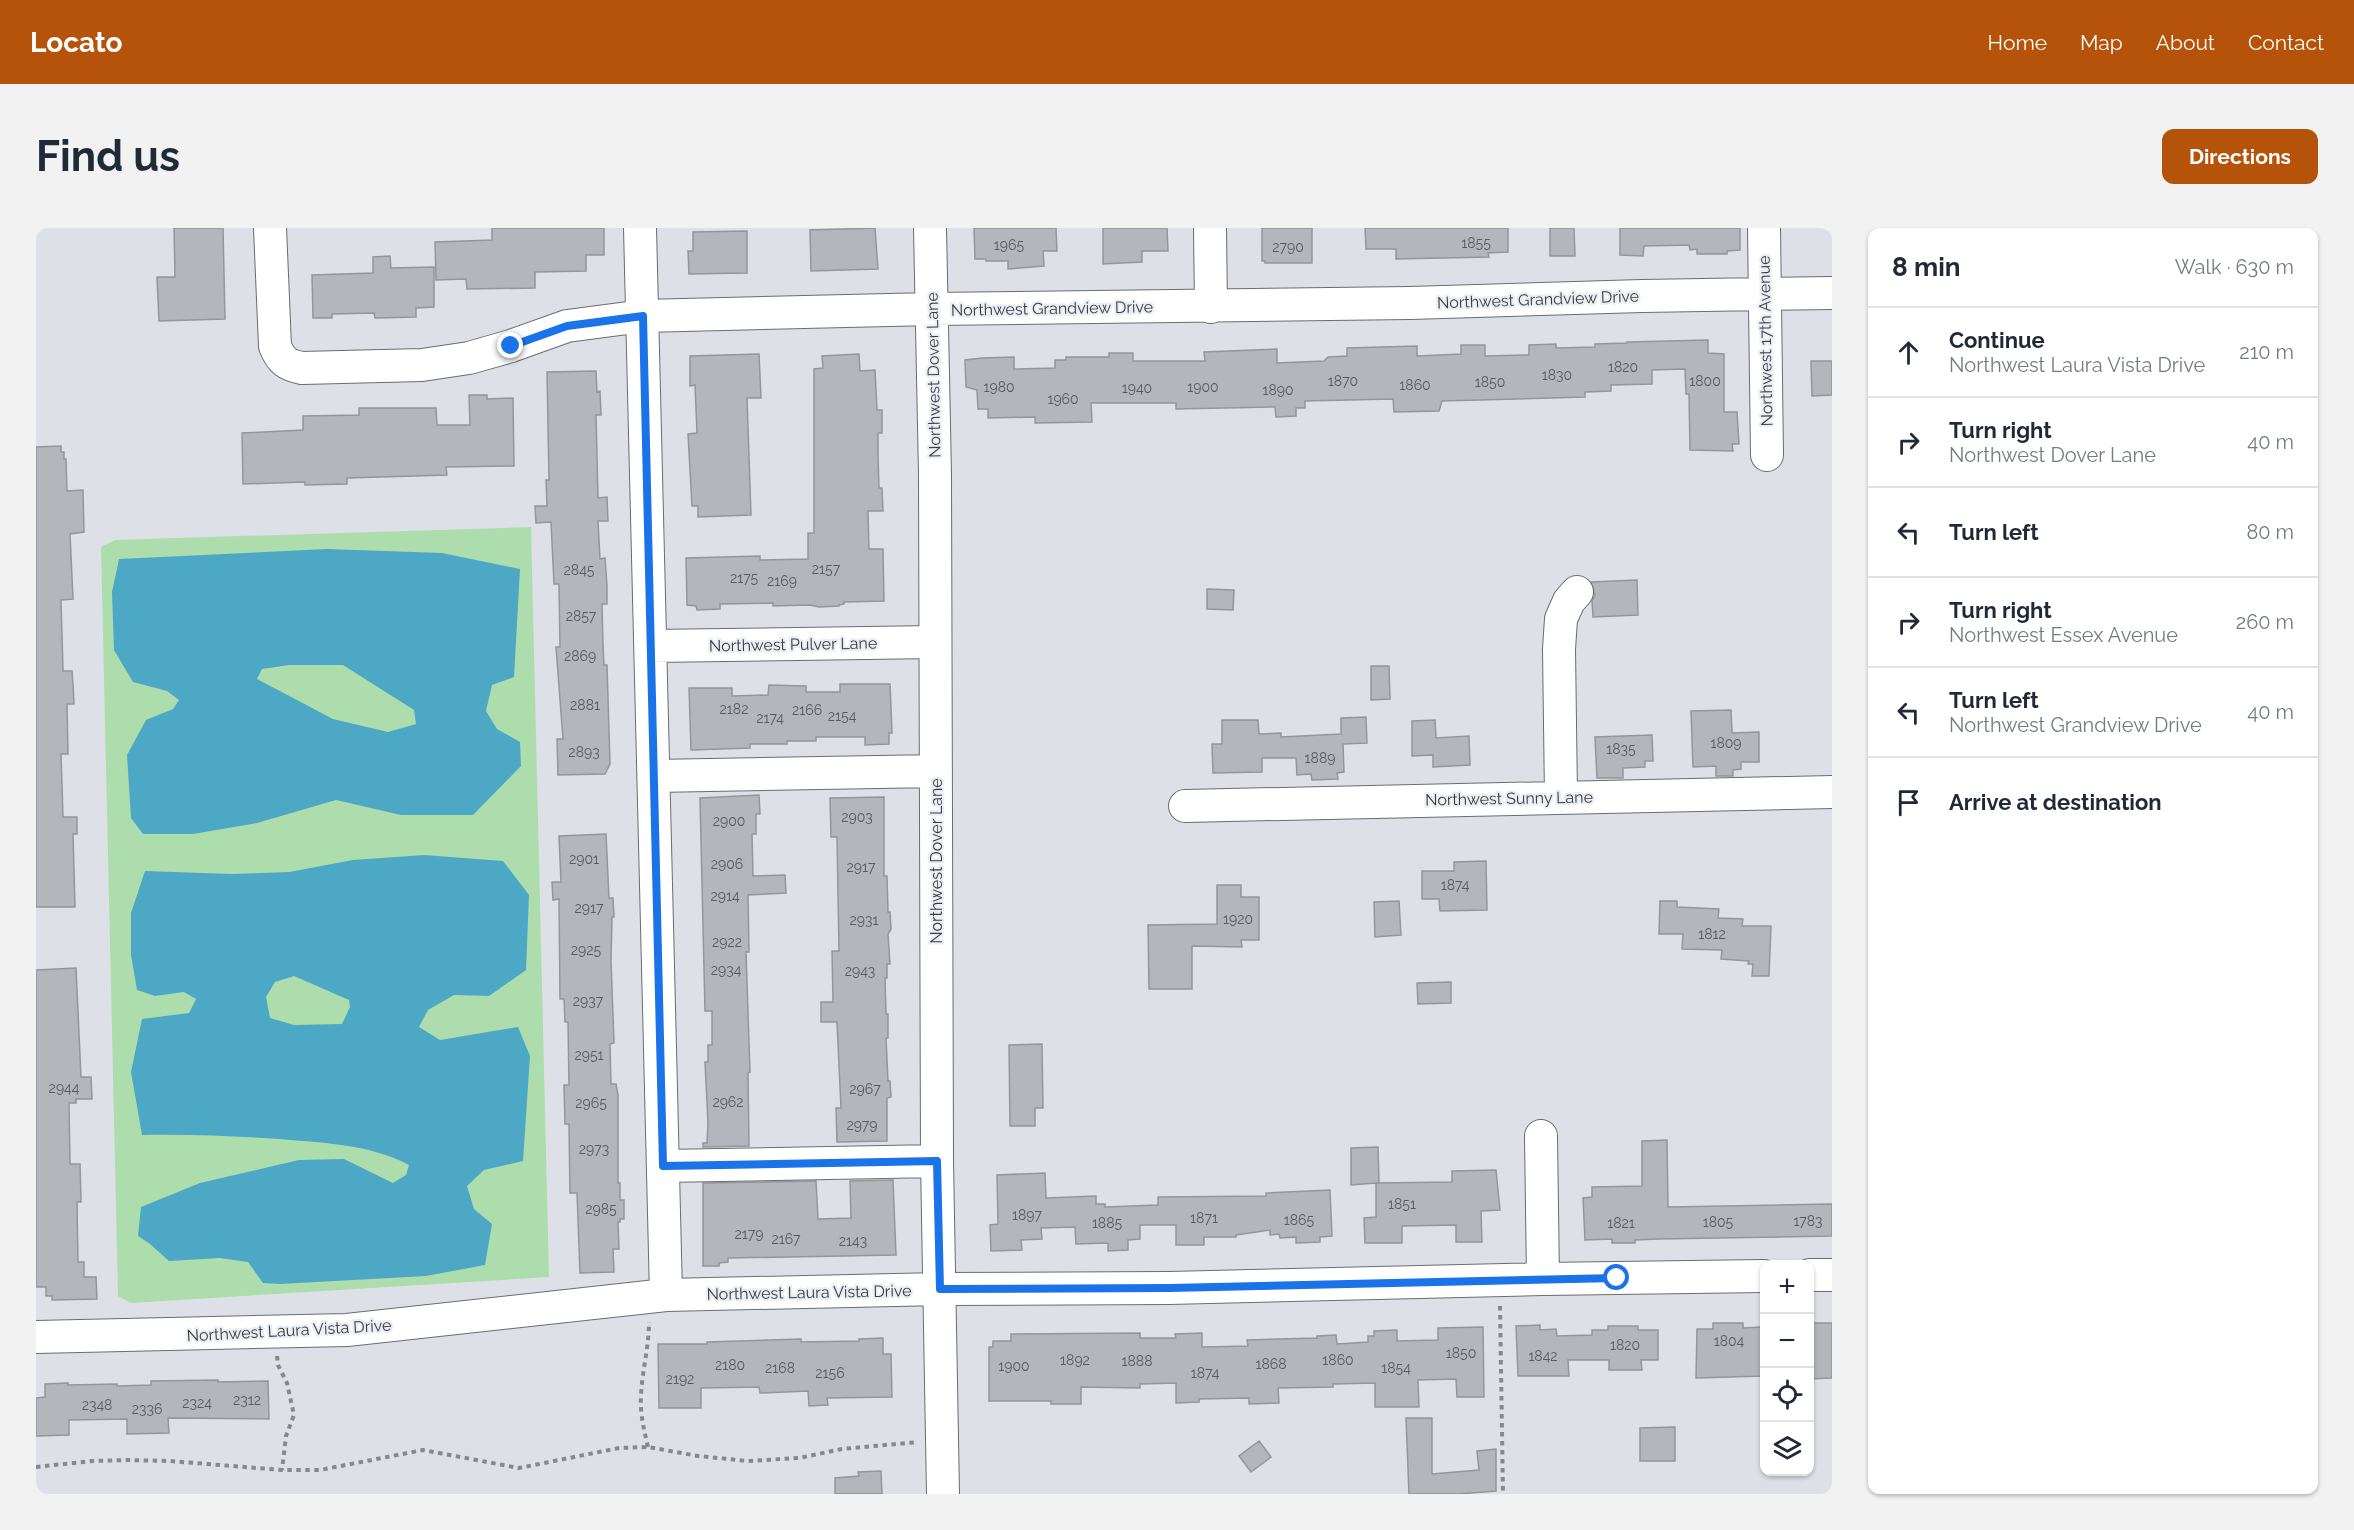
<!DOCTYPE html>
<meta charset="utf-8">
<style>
:root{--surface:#fff;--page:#f2f2f3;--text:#1f2937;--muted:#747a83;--line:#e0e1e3;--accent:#b45309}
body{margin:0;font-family:Raleway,sans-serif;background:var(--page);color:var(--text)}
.controls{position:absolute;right:18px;bottom:18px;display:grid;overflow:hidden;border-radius:12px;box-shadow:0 2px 4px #0004}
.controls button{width:54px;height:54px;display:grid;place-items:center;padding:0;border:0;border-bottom:2px solid var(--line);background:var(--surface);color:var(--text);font:30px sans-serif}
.stop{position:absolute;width:18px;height:18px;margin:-14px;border:4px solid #1a73e8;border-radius:50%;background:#fff}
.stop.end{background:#1a73e8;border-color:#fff;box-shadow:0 2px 6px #0008}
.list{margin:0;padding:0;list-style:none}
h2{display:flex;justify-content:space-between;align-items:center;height:78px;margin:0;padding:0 24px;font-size:26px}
h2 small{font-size:20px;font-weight:400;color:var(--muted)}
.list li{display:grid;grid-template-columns:39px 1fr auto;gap:18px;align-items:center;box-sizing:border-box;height:90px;padding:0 24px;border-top:2px solid var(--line)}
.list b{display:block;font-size:22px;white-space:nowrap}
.list p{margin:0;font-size:20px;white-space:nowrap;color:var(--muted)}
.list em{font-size:20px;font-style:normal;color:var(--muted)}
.icon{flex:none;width:33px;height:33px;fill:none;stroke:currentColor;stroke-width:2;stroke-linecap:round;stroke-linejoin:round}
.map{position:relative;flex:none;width:1796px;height:1266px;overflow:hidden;border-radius:12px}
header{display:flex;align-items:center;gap:36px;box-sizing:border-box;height:84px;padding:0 30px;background:var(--accent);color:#fff}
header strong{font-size:28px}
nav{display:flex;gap:33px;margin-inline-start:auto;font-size:21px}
.intro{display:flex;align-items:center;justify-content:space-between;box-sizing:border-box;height:144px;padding:0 36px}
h1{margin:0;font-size:42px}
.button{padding:15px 27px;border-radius:12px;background:var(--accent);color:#fff;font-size:21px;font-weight:700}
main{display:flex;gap:36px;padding:0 36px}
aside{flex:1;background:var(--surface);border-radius:12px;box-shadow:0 2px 4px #0004}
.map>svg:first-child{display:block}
</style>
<header>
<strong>Locato</strong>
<nav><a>Home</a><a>Map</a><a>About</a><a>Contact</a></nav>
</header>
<div class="intro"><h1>Find us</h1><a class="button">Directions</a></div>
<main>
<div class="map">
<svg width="1796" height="1266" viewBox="0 0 1796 1266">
<rect width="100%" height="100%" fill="#dde1e7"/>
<path fill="#adddac" d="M495,299L513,1049L95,1075L82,1068L65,319L79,312Z"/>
<path fill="#4da8c6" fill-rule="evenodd" d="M291,321L406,325L484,341L478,449L456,457L450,483L461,501L484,514L485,538L437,587H365L300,572L221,595L157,606H107L95,590L91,527L110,492L137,481L143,472L131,463L97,454L78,422L76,364L83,331ZM253,437H307L378,482L380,496L352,504L297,491L221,451L226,441Z
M388,627L467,633L493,667L490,742L453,768L418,767L392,782L383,799L404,812L482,799L494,828L487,933L448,942L431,958L438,981L456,996L449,1037L390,1048L244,1056L227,1055L212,1034L184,1030L133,1033L114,1016L102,1008L105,979L164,955L263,932L308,931L357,955L370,947L373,937C334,916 287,915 244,911C198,908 153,906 106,907L95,844L106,791L153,785L160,771L148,764L119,768L101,762L95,727V685L109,643L195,646L253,644L317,632ZM258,748L313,772L314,779L306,796L258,797L234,790L230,769L239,754Z"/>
<path fill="#b3b6bb" stroke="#93969c" stroke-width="1.5" d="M138,0H187L189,91L123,93L121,49H139Z
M456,0H568V27H550V43L499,44V60L431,61L430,51L400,52L399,14L456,12Z
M839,0L842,41L775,43L774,2Z
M938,0H1020L1021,23H1007L1008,38L972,41V33H950V31H939Z
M1067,0H1131L1132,23H1106V34L1067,36Z
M1226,0H1276V35H1229V33H1226Z
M1329,0H1472V24L1452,25L1453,29L1360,31V21H1330Z
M1514,0H1538L1539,28H1514Z
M1584,0H1704V22L1691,23V26H1661V21L1654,22L1653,17L1608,18L1607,28L1584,27Z
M711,3V45L653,46L652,23H657V4Z
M354,28L355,40L398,39V79L380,80V89L339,90L338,85L296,86V90H277L276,47L337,45V29Z
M1672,112V125L1688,126V184H1701L1703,216H1696L1697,223L1654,222L1653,166H1650L1649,141L1616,142V156L1575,157V163L1549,164V169L1406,173L1403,183L1358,184L1357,171L1269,173V180H1260V188L1240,189L1239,179L1140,181V175H1055L1056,194L999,195V189L952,190V181H942L941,162L930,159L929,132L946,130L978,129V141L1019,140V132H1030V129H1073V125H1097V133H1169L1168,124L1241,121V135L1288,133L1292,129L1311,128V120L1381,118V128L1425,126V117H1449V128L1493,127V117L1520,116V120L1559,119V116L1591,115V114Z
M723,126L725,170H711L715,287L662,289V278H656L652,206L661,205L659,157L654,158V128Z
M823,126L824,143L839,142L841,182H846V205H842V227L843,260H846L847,283H832L833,321H847L848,373L808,374V376L803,377V378L783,379L774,377L737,378V375L684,376V381L661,382L660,378L651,377L650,330L724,328V332L772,331V305H778V141L787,140L786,128Z
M1775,133H1796V167L1776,168Z
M560,143L561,164L564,163L565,187H560L562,270L571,269L572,293H562L564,331L569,330L571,358V376H566L567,417L568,437H571L574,536L569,546L522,547L521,511H527L520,419H524L523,356H518L515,294L500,295L499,278H511L510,252H513L511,144Z
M433,167H451V171L477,170L478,238L410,239L411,247L311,250V256L269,257V254L207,256L206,205L267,202V188L323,187V180H400L401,197H434Z
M25,218V224H28V231H30L31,263L47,262L48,304L34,306L37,371L25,372L27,443H36L37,457L38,476H31L32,526H25L27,589H41V606H37L39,679H0V219Z
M1601,352L1602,387L1557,389L1556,373L1559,367L1555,354Z
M1171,361L1198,362L1197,382L1171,381Z
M1335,438H1353L1354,471L1335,472Z
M804,456H854L856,505H853V516L829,517V509H780V513H751V516H714V520L655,522L653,460H696V468L732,467L733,457L770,458V464H804Z
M1695,482L1696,505L1723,504V534H1705V541L1697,542V548H1680V538L1657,539L1655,483Z
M1330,489L1331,515L1307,516L1308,544L1301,545L1302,551L1276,552L1275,546L1261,547L1260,530H1226V544L1177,545L1176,516H1186V492H1222L1223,506L1245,505V509L1305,506V490Z
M1399,492L1400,510L1433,508L1434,537L1397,539V527L1376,528V493Z
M1616,507L1617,533H1609V539L1587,540V550H1561L1559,509Z
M723,567L724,586H720V606H716L717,648L749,647L750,665L712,667L713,724H710L714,844L712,845L713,918L667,919V915H671L672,895L669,834H672V817H676V783H669L664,570Z
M848,569V648H851L852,684H854L855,701L852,706L854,736H851V750H849L850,786H852V810H850L852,853H854L855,869L851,870V913L801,914L800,880H805L801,794H785V774H797L796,723H803L801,609H795L794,570Z
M570,606L573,670H577L578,689H576L575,733L578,815L574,816L575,856H580L582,867V955H584V972H588V991H584V994H582L583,1021H577L578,1044L544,1045L541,965H534L533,896H529L528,857H533L532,794H529L528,771H524L523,671L517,672L516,654H525L523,608Z
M1450,633L1451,682L1404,683L1403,671H1386V643H1418V634Z
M1181,657H1205V669H1223V712H1205L1206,719L1156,718V761H1113L1112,697L1181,696Z
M1363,673L1365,707L1339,709L1338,674Z
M1624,673H1641V679L1683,681L1682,690L1707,691L1706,698H1735L1733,748H1716L1717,736H1712L1713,733L1685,731L1686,722L1646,721L1647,706H1623Z
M40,740L45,849H55L56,871H40V875H33L34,936H44L45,974H41L42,1034H48V1049H60L61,1071L16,1072V1068H10V1059H0V742Z
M1415,754V775L1382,776L1381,755Z
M1006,816L1007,880H999V898H974L973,817Z
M1631,912L1632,979L1796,976V1008L1622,1011L1599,1012V1015H1576V1011L1549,1012L1547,970L1556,969V959L1606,958V913Z
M1342,919L1343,955H1340L1416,954V943L1460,942L1464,982L1445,983L1446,1014H1420V997L1366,998V1015H1329L1328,990L1340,989V955L1315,957V920Z
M1009,945L1010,970L1060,968V976H1069V979L1122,977V969L1230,968V965L1294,962L1296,1008L1284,1009V1014L1260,1015V1009L1244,1010L1243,1006L1234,1007V1002L1200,1007V1009H1168V1017H1140V997H1104V1011L1092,1012V1022L1072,1023V1015L1040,1016L1039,999L1005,1000L1006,1011L985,1012L986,1022L955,1023L954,997L962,996L961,947Z
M857,952L860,1027L692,1030V1034L683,1035V1038H667V955L780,953L782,991L815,990L814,953Z
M1677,1095H1707V1100L1725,1099L1728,1148L1660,1150L1661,1101H1677Z
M1773,1095H1796V1150L1773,1151Z
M1504,1097V1102L1520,1101L1521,1108L1556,1107V1102H1572V1098H1602V1102H1622V1132H1605L1606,1142H1573V1132H1532L1533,1148H1482L1480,1098Z
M1447,1099L1448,1169H1421L1420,1151L1382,1152L1383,1179H1339V1155L1297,1156V1159L1242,1160L1243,1175L1213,1176V1170L1163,1171V1174L1140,1175V1155L1104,1156V1160L1045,1159V1176H1015V1173H953V1119H957V1113H975V1106L1104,1105V1110H1140L1139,1106L1166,1105V1119L1212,1118L1211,1112L1281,1110V1108L1300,1107L1301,1116L1332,1114V1108H1338V1103L1361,1102V1113L1402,1112V1100Z
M847,1110V1126H855L856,1169L791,1170L792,1177L773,1178L772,1163L724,1165L723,1159L665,1160V1180H623L622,1116H671V1114L765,1111V1114L823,1113V1111Z
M182,1152V1154L232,1153L233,1191L132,1190L133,1205L91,1206V1191L33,1192V1207L0,1208V1170L9,1169V1156L32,1155V1157L81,1156V1158L115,1157V1153Z
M1370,1190H1396V1246L1443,1242L1441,1223L1460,1221V1263L1422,1266H1373Z
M1639,1199V1233H1604V1200Z
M1223,1213L1235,1229L1215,1244L1203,1228Z
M845,1243L846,1266H799V1250L823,1248L822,1244Z"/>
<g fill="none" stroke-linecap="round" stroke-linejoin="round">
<defs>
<path id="minor" d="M234,0L239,118C245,133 251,137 266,140L386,137L433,130L475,118L531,98L607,88L895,81L1374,75L1606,68L1796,65
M604,0L630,1067
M894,0L899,246L901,933L907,1266
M1174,0L1175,79
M1728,0L1731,227
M615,418L899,414
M618,548L900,543
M1525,569L1523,421L1525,391L1533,373L1541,364
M1149,578L1796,564
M1505,908L1507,1051
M627,938L901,933
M1774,1047H1796
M0,1109L311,1102L630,1067L904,1061L1133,1060L1507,1051L1728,1048"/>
</defs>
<use href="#minor" stroke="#696c71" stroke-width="34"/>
<path stroke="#86888c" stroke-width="4" stroke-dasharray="4.5 4.5" stroke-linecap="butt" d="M1464,1078L1467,1266
M241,1128L242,1137L251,1155L258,1187L250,1208L246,1242
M612,1219C608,1202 604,1186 605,1168C606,1143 613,1119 613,1094
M0,1239L56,1233L91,1232L134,1233L246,1242H284L387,1222L483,1240L583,1220L612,1219L662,1228L712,1233L763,1230L806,1221L882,1214"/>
<use href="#minor" stroke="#fff" stroke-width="32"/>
</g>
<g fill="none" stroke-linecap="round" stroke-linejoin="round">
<path stroke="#1a73e8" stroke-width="8" d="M475,118L531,98L607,88L627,938L901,933L904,1061L1133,1060L1581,1050"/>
</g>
<g text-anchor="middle" stroke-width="4.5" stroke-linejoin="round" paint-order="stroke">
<g font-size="14" fill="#585a5c">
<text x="1440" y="20">1855</text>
<text x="973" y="22">1965</text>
<text x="1252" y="24">2790</text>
<text x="1587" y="144">1820</text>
<text x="1521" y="152">1830</text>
<text x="1307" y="158">1870</text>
<text x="1669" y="158">1800</text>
<text x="1454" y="159">1850</text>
<text x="1379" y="162">1860</text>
<text x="963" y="164">1980</text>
<text x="1167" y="164">1900</text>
<text x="1101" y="165">1940</text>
<text x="1242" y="167">1890</text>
<text x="1027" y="176">1960</text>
<text x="790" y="346">2157</text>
<text x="543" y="347">2845</text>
<text x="708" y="355">2175</text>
<text x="746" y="358">2169</text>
<text x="545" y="393">2857</text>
<text x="544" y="433">2869</text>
<text x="549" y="482">2881</text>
<text x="698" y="486">2182</text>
<text x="771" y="487">2166</text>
<text x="806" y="493">2154</text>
<text x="734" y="495">2174</text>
<text x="1690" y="520">1809</text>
<text x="1585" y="526">1835</text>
<text x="548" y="529">2893</text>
<text x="1284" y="535">1889</text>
<text x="821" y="594">2903</text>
<text x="693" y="598">2900</text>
<text x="548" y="636">2901</text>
<text x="691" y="641">2906</text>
<text x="825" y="644">2917</text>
<text x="1419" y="662">1874</text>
<text x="689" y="673">2914</text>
<text x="553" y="685">2917</text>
<text x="1202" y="696">1920</text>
<text x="828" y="697">2931</text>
<text x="1676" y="711">1812</text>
<text x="691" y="719">2922</text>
<text x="550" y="727">2925</text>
<text x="690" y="747">2934</text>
<text x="824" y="748">2943</text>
<text x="552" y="778">2937</text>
<text x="553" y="832">2951</text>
<text x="28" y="865">2944</text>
<text x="829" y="866">2967</text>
<text x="692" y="879">2962</text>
<text x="555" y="880">2965</text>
<text x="826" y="902">2979</text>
<text x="558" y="926">2973</text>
<text x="1366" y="981">1851</text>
<text x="565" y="986">2985</text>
<text x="991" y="992">1897</text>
<text x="1168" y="995">1871</text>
<text x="1263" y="997">1865</text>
<text x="1772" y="998">1783</text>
<text x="1682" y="999">1805</text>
<text x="1071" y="1000">1885</text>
<text x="1585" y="1000">1821</text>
<text x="713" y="1011">2179</text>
<text x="750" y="1016">2167</text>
<text x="817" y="1018">2143</text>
<text x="1693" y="1118">1804</text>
<text x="1589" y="1122">1820</text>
<text x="1425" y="1130">1850</text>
<text x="1507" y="1133">1842</text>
<text x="1039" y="1137">1892</text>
<text x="1302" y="1137">1860</text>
<text x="1101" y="1138">1888</text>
<text x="1235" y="1141">1868</text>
<text x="694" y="1142">2180</text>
<text x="978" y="1143">1900</text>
<text x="744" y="1145">2168</text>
<text x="1360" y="1145">1854</text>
<text x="794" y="1150">2156</text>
<text x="1169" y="1150">1874</text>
<text x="644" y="1156">2192</text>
<text x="211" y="1177">2312</text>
<text x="161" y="1180">2324</text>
<text x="61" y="1182">2348</text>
<text x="111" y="1186">2336</text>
</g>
<g font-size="16" fill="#3a3b3d" stroke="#ebeef4">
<text transform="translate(1502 71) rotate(-2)" y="6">Northwest Grandview Drive</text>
<text transform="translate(1016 80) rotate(-1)" y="6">Northwest Grandview Drive</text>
<text transform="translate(1729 113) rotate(-91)" y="6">Northwest 17th Avenue</text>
<text transform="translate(897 147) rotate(-91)" y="6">Northwest Dover Lane</text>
<text transform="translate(757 416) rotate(-1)" y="6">Northwest Pulver Lane</text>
<text transform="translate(1473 570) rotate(-1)" y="6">Northwest Sunny Lane</text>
<text transform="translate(900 633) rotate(-90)" y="6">Northwest Dover Lane</text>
<text transform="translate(773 1064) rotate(-1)" y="6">Northwest Laura Vista Drive</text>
<text transform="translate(253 1102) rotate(-3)" y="6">Northwest Laura Vista Drive</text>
</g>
</g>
</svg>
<div class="controls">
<button>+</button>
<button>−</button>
<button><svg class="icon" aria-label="locate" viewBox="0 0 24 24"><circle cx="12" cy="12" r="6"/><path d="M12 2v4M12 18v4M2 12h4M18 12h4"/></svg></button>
<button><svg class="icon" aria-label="layers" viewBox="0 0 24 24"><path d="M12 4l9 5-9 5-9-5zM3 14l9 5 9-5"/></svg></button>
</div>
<div class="stop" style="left:1581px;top:1050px"></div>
<div class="stop end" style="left:475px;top:118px"></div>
</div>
<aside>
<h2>8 min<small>Walk · 630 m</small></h2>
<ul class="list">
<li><svg class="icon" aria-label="ahead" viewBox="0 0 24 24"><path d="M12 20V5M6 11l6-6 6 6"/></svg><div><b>Continue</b><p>Northwest Laura Vista Drive</p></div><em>210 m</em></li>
<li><svg class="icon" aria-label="right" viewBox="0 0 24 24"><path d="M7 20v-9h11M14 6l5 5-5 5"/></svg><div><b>Turn right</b><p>Northwest Dover Lane</p></div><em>40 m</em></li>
<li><svg class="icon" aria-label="left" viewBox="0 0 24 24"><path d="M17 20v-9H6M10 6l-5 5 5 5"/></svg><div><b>Turn left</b></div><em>80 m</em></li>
<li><svg class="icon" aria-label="right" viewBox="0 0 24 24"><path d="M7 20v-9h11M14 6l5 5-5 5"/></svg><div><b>Turn right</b><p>Northwest Essex Avenue</p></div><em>260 m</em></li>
<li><svg class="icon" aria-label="left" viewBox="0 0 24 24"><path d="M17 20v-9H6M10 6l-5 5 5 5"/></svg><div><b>Turn left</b><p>Northwest Grandview Drive</p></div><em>40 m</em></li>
<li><svg class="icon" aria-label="arrive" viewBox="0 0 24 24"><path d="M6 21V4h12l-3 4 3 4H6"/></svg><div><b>Arrive at destination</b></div></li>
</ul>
</aside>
</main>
